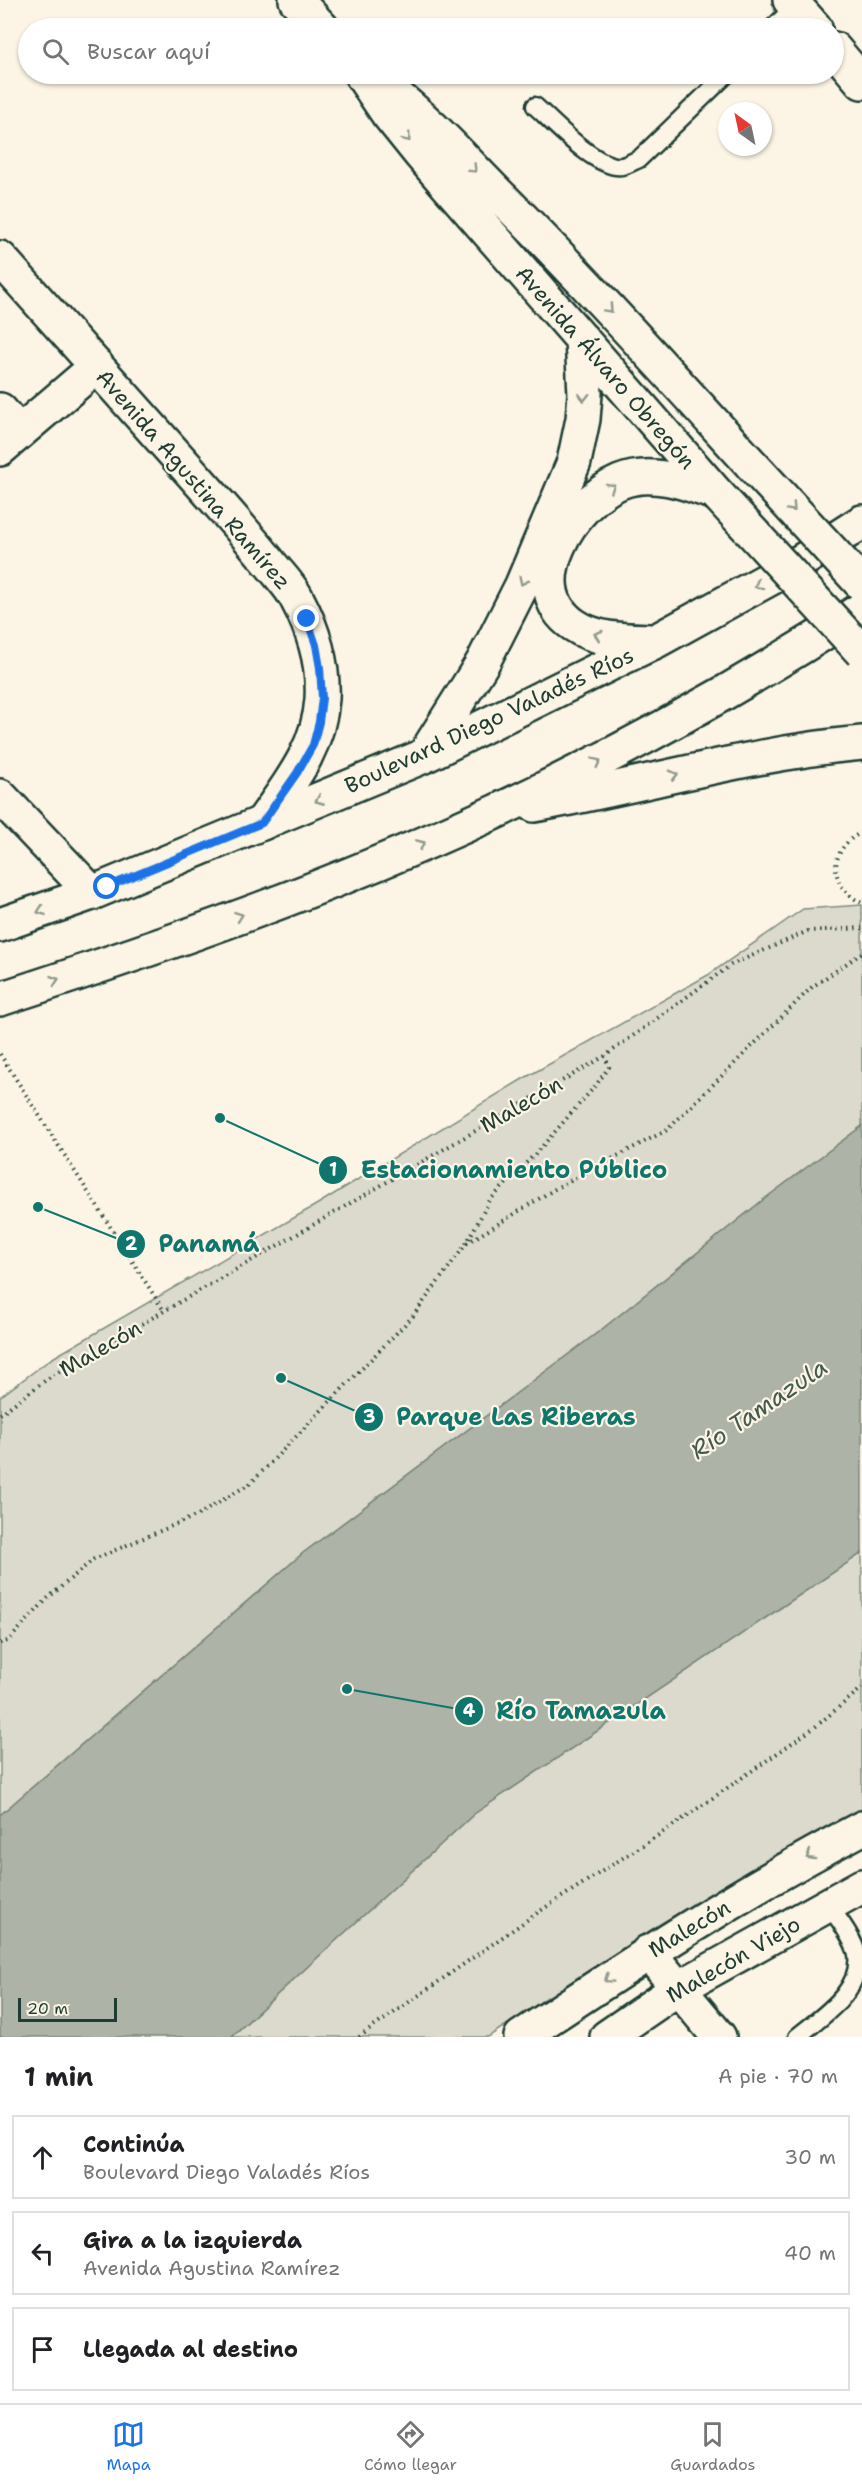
<!DOCTYPE html>
<html lang="es">
<meta charset="utf-8">
<style>
:root{--surface:#fff;--page:#f2f2f2;--text:#202124;--muted:#757577;--line:#e0e0e0;--accent:#1a73e8}
body{margin:0;font-family:"Shantell Sans",sans-serif;background:var(--page);color:var(--text)}
.compass{position:absolute;left:718px;top:102px;width:54px;height:54px;border-radius:50%;background:var(--surface);box-shadow:0 2px 4px #0004;rotate:327deg}
.scale{position:absolute;left:18px;bottom:15px;width:99px;box-sizing:border-box;padding-left:6px;border:3px solid #1f3d34;border-top:0;font-size:16px;line-height:21px;white-space:nowrap;color:#1f3d34;-webkit-text-stroke:4px #fcf5e5;paint-order:stroke}
.stop{position:absolute;width:18px;height:18px;margin:-14px;border:4px solid #1a73e8;border-radius:50%;background:#fff}
.stop.end{background:#1a73e8;border-color:#fff;box-shadow:0 2px 6px #0008}
.list{margin:0;padding:0;list-style:none}
h2{display:flex;justify-content:space-between;align-items:center;height:78px;margin:0;padding:0 24px;font-size:26px}
h2 small{font-size:20px;font-weight:400;color:var(--muted)}
.list li{display:grid;grid-template-columns:39px 1fr auto;gap:18px;align-items:center;box-sizing:border-box;height:84px;margin:0 12px 12px;padding:0 12px;border:2px solid var(--line);border-radius:0px}
.list b{display:block;font-size:22px;white-space:nowrap}
.list p{margin:0;font-size:20px;white-space:nowrap;color:var(--muted)}
.list em{font-size:20px;font-style:normal;color:var(--muted)}
.icon{flex:none;width:33px;height:33px;fill:none;stroke:currentColor;stroke-width:2;stroke-linecap:round;stroke-linejoin:round}
.map{position:relative;flex:none;width:862px;height:2037px;overflow:hidden}
.search{position:absolute;background:var(--surface);box-shadow:0 2px 4px #0004;left:18px;right:18px;top:18px;height:66px;display:flex;align-items:center;gap:15px;box-sizing:border-box;padding:0 21px;border-radius:33px;color:var(--muted);font-size:22px}
.sheet{height:366px;background:var(--surface)}
nav{display:flex;justify-content:space-around;align-items:center;box-sizing:border-box;height:84px;border-top:2px solid var(--line);background:var(--surface);font-size:16px;color:var(--muted)}
nav a{display:grid;justify-items:center;gap:3px}
nav .on{color:var(--accent)}
.map>svg:first-child{display:block}
</style>
<div class="map">
<svg width="862" height="2037" viewBox="0 0 862 2037">
<rect width="100%" height="100%" fill="#fcf5e5"/>
<filter id="ink" filterUnits="userSpaceOnUse"><feTurbulence type="fractalNoise" baseFrequency=".0167" numOctaves="2"/><feDisplacementMap in="SourceGraphic" scale="12" xChannelSelector="R" yChannelSelector="G"/><feConvolveMatrix kernelMatrix="1 2 1 2 8 2 1 2 1" color-interpolation-filters="sRGB"/></filter>
<g filter="url(#ink)">
<path fill="#dcdacc" stroke="#7e8c80" stroke-width="1.5" d="M862,905V1126L763,1200L601,1330L303,1553L0,1815V1397L51,1359L316,1205L521,1080L708,975L803,909Z
M862,1553V1809L662,1923L488,2037H231L474,1814Z"/>
<path fill="#aeb3a7" stroke="#758479" stroke-width="1.5" d="M862,1126V1553L474,1814L231,2037H0V1815L303,1553L601,1330L763,1200Z"/>
<g fill="none" stroke-linecap="round" stroke-linejoin="round">
<defs>
<path id="service" d="M773,28L795,6
M535,106C553,122 597,170 622,166C627,165 634,161 639,159L727,74
M797,2037C822,2016 862,1992 857,1954C853,1937 838,1919 829,1905"/>
<path id="minor" d="M790,0L815,28
M834,49L862,82
M0,258C66,332 133,406 199,481C224,509 249,537 273,567C281,577 291,587 297,599C313,629 324,665 322,699C319,748 289,784 262,823
M0,410L19,432
M0,449L97,366
M0,796L92,893
M648,1952L719,2037"/>
<path id="secondary" d="M296,0L322,28
M361,74L388,114L421,155L717,494
M388,89C430,121 466,162 503,199C589,285 670,375 752,465
M654,641C627,640 597,641 574,625C518,587 572,502 620,482C652,469 687,483 717,494
M424,756L483,662L522,585L574,462L583,419L585,394L582,339
M534,805C644,785 751,753 862,743
M0,925L92,893L424,756L656,641L800,562L862,522
M0,999C167,945 335,886 495,812C622,753 744,685 862,609"/>
<path id="primary" d="M521,2037C632,1963 744,1890 862,1828
M607,2037L677,1989L862,1886"/>
</defs>
<use href="#service" stroke="#1f3d34" stroke-width="21"/>
<use href="#minor" stroke="#1f3d34" stroke-width="38"/>
<use href="#secondary" stroke="#1f3d34" stroke-width="38"/>
<use href="#primary" stroke="#1f3d34" stroke-width="38"/>
<path stroke="#1f3d34" stroke-width="4" stroke-dasharray="1.5 4.5" stroke-linecap="butt" d="M862,832C828,849 827,886 862,903
M0,1054L164,1311
M467,1243L558,1187L667,1130L812,987L862,953
M0,1414L50,1377L605,1056L731,965L808,931L862,928
M0,1643L8,1641L48,1598L94,1559L198,1515L251,1483L413,1316L466,1244L490,1200L538,1151L596,1085L609,1067L605,1056
M359,2037L540,1911L671,1827L815,1727L862,1688"/>
<use href="#service" stroke="#fcf5e5" stroke-width="16"/>
<use href="#minor" stroke="#fcf5e5" stroke-width="33"/>
<use href="#secondary" stroke="#fcf5e5" stroke-width="33"/>
<use href="#primary" stroke="#fcf5e5" stroke-width="33"/>
<defs>
<path id="secondary-bridge" d="M752,465L862,584
M717,494L862,652"/>
</defs>
<use href="#secondary-bridge" stroke="#1f3d34" stroke-width="38" stroke-linecap="butt"/>
<use href="#secondary-bridge" stroke="#fcf5e5" stroke-width="33"/>
</g>
<defs><path id="oneway-chevron" d="M-2-3.5L2.5 0L-2 3.5" fill="none" stroke-width="1.6" stroke-linecap="round" stroke-linejoin="round" transform="scale(1.5)"/></defs>
<g stroke="#8e998c">
<use href="#oneway-chevron" transform="translate(407 138) rotate(52)"/>
<use href="#oneway-chevron" transform="translate(473 169) rotate(45)"/>
<use href="#oneway-chevron" transform="translate(609 309) rotate(47)"/>
<use href="#oneway-chevron" transform="translate(584 397) rotate(91)"/>
<use href="#oneway-chevron" transform="translate(611 487) rotate(-30)"/>
<use href="#oneway-chevron" transform="translate(792 508) rotate(47)"/>
<use href="#oneway-chevron" transform="translate(523 581) rotate(115)"/>
<use href="#oneway-chevron" transform="translate(758 585) rotate(151)"/>
<use href="#oneway-chevron" transform="translate(598 635) rotate(-162)"/>
<use href="#oneway-chevron" transform="translate(597 762) rotate(-26)"/>
<use href="#oneway-chevron" transform="translate(674 775) rotate(-14)"/>
<use href="#oneway-chevron" transform="translate(319 800) rotate(158)"/>
<use href="#oneway-chevron" transform="translate(421 844) rotate(-23)"/>
<use href="#oneway-chevron" transform="translate(41 911) rotate(160)"/>
<use href="#oneway-chevron" transform="translate(239 916) rotate(-20)"/>
<use href="#oneway-chevron" transform="translate(55 980) rotate(-19)"/>
<use href="#oneway-chevron" transform="translate(810 1856) rotate(150)"/>
<use href="#oneway-chevron" transform="translate(608 1979) rotate(146)"/>
</g>
</g>
<g fill="none" stroke-linecap="round" stroke-linejoin="round" filter="url(#ink)">
<path stroke="#1a73e8" stroke-width="8" d="M107,887L262,823L297,773L313,745L319,722L322,698L320,668L316,645L307,619"/>
</g>
<g text-anchor="middle" stroke-width="4.5" stroke-linejoin="round" paint-order="stroke">
<g font-size="22" fill="#1f3d34" stroke="#fcf5e5">
<text transform="translate(606 367) rotate(49)" y="8">Avenida Álvaro Obregón</text>
<text transform="translate(194 479) rotate(49)" y="8">Avenida Agustina Ramírez</text>
<text transform="translate(489 720) rotate(-25)" y="8">Boulevard Diego Valadés Ríos</text>
<text transform="translate(521 1104) rotate(-30)" y="8">Malecón</text>
<text transform="translate(100 1348) rotate(-30)" y="8">Malecón</text>
<text transform="translate(689 1928) rotate(-31)" y="8">Malecón</text>
<text transform="translate(733 1959) rotate(-30)" y="8">Malecón Viejo</text>
</g>
<g font-size="24" font-style="italic" fill="#435a51" stroke="#fcf5e5">
<text transform="translate(759 1409) rotate(-34)" y="8">Río Tamazula</text>
</g>
</g>
<path fill="none" stroke="#0f766e" stroke-width="2" d="M220 1118L333 1170M38 1207L131 1244M281 1378L369 1417M347 1689L469 1711"/>
<g fill="#0f766e" stroke="#fcf5e5" stroke-width="2">
<circle cx="220" cy="1118" r="6"/>
<circle cx="38" cy="1207" r="6"/>
<circle cx="281" cy="1378" r="6"/>
<circle cx="347" cy="1689" r="6"/>
<circle cx="333" cy="1170" r="15"/>
<circle cx="131" cy="1244" r="15"/>
<circle cx="369" cy="1417" r="15"/>
<circle cx="469" cy="1711" r="15"/>
</g>
<g font-size="18" text-anchor="middle" font-weight="bold" fill="#fff">
<text x="333" y="1176">1</text>
<text x="131" y="1250">2</text>
<text x="369" y="1423">3</text>
<text x="469" y="1717">4</text>
</g>
<g font-size="24" text-anchor="middle" font-weight="bold" fill="#0f766e" stroke="#fcf5e5" stroke-width="4.5" stroke-linejoin="round" paint-order="stroke">
<text x="514" y="1178">Estacionamiento Público</text>
<text x="209" y="1252">Panamá</text>
<text x="516" y="1425">Parque Las Riberas</text>
<text x="581" y="1719">Río Tamazula</text>
</g>
</svg>
<svg class="compass" viewBox="-18 -18 36 36"><path d="M0-13l5 13h-10z" fill="#e53935"/><path d="M0 13l5-13h-10z" fill="#757577"/></svg>
<div class="scale">20 m</div>
<div class="stop" style="left:107px;top:887px"></div>
<div class="stop end" style="left:307px;top:619px"></div>
<div class="search"><svg class="icon" aria-label="search" viewBox="0 0 24 24"><circle cx="10" cy="10" r="6"/><path d="M15 15l6 6"/></svg>Buscar aquí</div>
</div>
<section class="sheet">
<h2>1 min<small>A pie · 70 m</small></h2>
<ul class="list">
<li><svg class="icon" aria-label="ahead" viewBox="0 0 24 24"><path d="M12 20V5M6 11l6-6 6 6"/></svg><div><b>Continúa</b><p>Boulevard Diego Valadés Ríos</p></div><em>30 m</em></li>
<li><svg class="icon" aria-label="left" viewBox="0 0 24 24"><path d="M17 20v-9H6M10 6l-5 5 5 5"/></svg><div><b>Gira a la izquierda</b><p>Avenida Agustina Ramírez</p></div><em>40 m</em></li>
<li><svg class="icon" aria-label="arrive" viewBox="0 0 24 24"><path d="M6 21V4h12l-3 4 3 4H6"/></svg><div><b>Llegada al destino</b></div></li>
</ul>
</section>
<nav>
<a class="on"><svg class="icon" aria-label="map" viewBox="0 0 24 24"><path d="M3 6l6-2 6 2 6-2v14l-6 2-6-2-6 2zM9 4v14M15 6v14"/></svg>Mapa</a>
<a><svg class="icon" aria-label="directions" viewBox="0 0 24 24"><path d="M12 3l9 9-9 9-9-9zM9 14v-3h6M13 9l2 2-2 2"/></svg>Cómo llegar</a>
<a><svg class="icon" aria-label="saved" viewBox="0 0 24 24"><path d="M7 4h10v16l-5-4-5 4z"/></svg>Guardados</a>
</nav>
